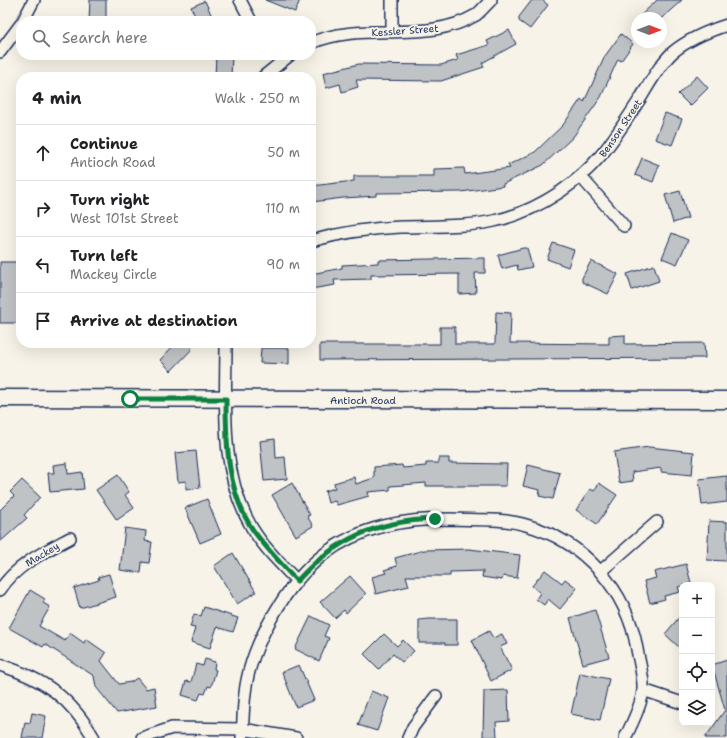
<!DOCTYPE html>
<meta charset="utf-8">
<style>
:root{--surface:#fff;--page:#f6f6f6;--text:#202124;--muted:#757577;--line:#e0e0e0}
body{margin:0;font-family:"Shantell Sans",sans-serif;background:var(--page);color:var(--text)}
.controls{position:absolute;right:12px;bottom:12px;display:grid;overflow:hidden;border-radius:8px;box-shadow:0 4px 16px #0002}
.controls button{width:36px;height:36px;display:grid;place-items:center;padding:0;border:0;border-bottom:1px solid var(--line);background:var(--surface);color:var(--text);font:20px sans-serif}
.compass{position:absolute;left:631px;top:12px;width:36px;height:36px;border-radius:50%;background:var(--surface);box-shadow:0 4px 16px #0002;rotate:90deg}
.stop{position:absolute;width:12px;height:12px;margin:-9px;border:3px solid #0b8043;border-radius:50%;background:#fff}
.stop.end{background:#0b8043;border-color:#fff;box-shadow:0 1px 4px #0008}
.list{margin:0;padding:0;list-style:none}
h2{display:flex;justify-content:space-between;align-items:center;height:52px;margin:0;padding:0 16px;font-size:17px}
h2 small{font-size:13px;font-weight:400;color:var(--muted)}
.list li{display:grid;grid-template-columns:26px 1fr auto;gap:12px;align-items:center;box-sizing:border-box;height:56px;padding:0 16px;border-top:1px solid var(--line)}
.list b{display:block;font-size:15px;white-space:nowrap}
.list p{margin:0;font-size:13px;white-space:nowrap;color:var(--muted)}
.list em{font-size:13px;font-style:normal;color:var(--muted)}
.icon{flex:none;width:22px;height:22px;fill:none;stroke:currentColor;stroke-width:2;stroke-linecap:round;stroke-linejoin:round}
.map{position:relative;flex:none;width:727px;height:738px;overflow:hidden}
.search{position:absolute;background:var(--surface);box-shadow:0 4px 16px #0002;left:16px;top:16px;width:300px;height:44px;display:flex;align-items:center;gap:10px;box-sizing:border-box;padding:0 14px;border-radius:16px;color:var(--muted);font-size:15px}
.panel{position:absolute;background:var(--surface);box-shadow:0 4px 16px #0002;left:16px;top:72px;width:300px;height:276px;border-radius:16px}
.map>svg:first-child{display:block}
</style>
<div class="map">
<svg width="727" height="738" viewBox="0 0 727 738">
<rect width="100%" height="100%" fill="#f7f3e8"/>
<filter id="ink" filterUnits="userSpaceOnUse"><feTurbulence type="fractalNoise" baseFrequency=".025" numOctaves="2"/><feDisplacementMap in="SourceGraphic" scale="8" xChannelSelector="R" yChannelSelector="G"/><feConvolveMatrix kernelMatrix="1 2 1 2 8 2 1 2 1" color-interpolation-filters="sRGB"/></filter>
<g filter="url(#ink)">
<path fill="#c0c3c5" stroke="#1b2f5e" d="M90,0H106V21H89Z
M265,0H300L295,12Z
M532,0H542L548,5L530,29L519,21V17Z
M657,0H682L662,18H638Z
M205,1L214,21H197L191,7Z
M509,30L516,44L482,63L484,67L441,81L356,80L358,87L342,92L340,84L326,88L323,73L359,64L441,65L458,60L456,55L489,45L487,41Z
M621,34L633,44L621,61L618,59L601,97L573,137L543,165L503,184V186L461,192L376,193V196L343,198L312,202L311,186L354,181V176H434V169L464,168L465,174L510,168L508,165L535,152L563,125L581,99L584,102L605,56Z
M216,55H232L231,77H215Z
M697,76L708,88L690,106L678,94Z
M665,113L682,119L672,145L655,139Z
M642,158L659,165L653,182L635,175Z
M680,191L688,218L673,223L665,195Z
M672,233L688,240L677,264L662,258Z
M553,243L574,250L568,267L547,259Z
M523,248H527L532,267L518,270L517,265L502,269L498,255Z
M485,258V273H475L476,293L459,294V274L371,275V279L334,280L335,285L311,289V274L342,268V265L378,263V260Z
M591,261L618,274L608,294L582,282V278Z
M0,262H17V265H21V323H0Z
M654,265L659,281L632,290L627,274Z
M496,312L511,313L510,343L609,344V336L625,335V344L704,343L705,358L320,360V344H440V327H455V344H495Z
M176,343H187L192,349L171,371L160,360Z
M261,348H289V364L260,363Z
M275,439L276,458L285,457L287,479L264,481L260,441Z
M649,447L694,452L692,475L661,472V468L632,472L633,481L619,483L614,452Z
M196,451L200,488L186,489V481L178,482L175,453Z
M439,458H449V463L507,464L506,486H426V483L390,486V490L368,492L369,496L337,505L335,501L328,503L325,491L335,488L334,483L354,477L356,484L374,478V467L402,465L403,468L426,466V463H439Z
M67,463L68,474L82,472L84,489L50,492L48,473H54L53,465Z
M528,465L560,473L553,499L539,496L540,490L523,486Z
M118,475L129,492L125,495L134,508L117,520L96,490Z
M727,476V502L702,505L699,479Z
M22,480L40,497L24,515L27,518L0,542V510L14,496L10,492Z
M292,483L310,515L307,516L313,526L296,536L272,495Z
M599,483L617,495L597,524L576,510L590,489L594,491Z
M207,499L221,534L200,543L185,508Z
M709,521L727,522V561L707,560Z
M125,528L146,531L145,541L152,542L149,563L142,562L141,573L120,570Z
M469,549L520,555L517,578L503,576L502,580L482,577L483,571L450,572V576H406L409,586L376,594L372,577L386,573L384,570L397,566L395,558L424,550Z
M233,553L256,592L237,604L214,566Z
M686,564L691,583L678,587L680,592L664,596L665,599L650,603L644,581L656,578L654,572Z
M545,570L562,583L565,579L577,588L560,609L548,599L544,605L536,599L540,593L532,586Z
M109,574L116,597L80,608L74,588L99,580L98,577Z
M350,576L366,594L346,613L344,610L335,618L320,602Z
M30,590L45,599L43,603L50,607L39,626L65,641L70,633L84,643L86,639L106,653L101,661L119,684L131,682L137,678L146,689L154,687L157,706L117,713L96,687L94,676L45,644L43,647L9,628Z
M204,607L238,618L233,632L217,627L210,648L191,642L195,628L190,627L194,614L201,616Z
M595,610L609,657L583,664L570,618Z
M682,614V650L665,634Z
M311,616L329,625L324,636L329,638L319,661L295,649Z
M428,619H457V645H445V643H419V620Z
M489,631L493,638L502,634L507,644L500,647L512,670L491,681L472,640Z
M384,634L397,646L403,640L414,651L402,662L393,654L379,669L364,654Z
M205,659L215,662L214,669L216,670L211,687L208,686L205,694L201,693L198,700L182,695L186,681L191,682L196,664L203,666Z
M727,660V738H705L725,710L712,665Z
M299,665L314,700L296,707L282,672Z
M580,673L609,679L600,720L571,714Z
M508,690L509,721L496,722L497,737H483L484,691Z
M371,691L389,698L377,731L358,725Z
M32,713L46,716L42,738H22L25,722L30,723Z"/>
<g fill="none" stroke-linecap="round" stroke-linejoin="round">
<defs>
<path id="street" d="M240,0L251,21
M392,0V32
M23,21L34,0
M311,43C363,20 425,45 476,15C481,11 486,5 491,0
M0,52L21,24
M263,77L290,55
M581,177L624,226
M311,241C340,233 370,228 401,227C465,225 503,230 560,192C599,166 615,137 640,99C650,83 659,65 673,52C689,39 708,31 727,25
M226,343C226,405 219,472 252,528C264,548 281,564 297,581
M601,571L657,522
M0,590C16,565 44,552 70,538
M0,665C44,679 70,697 94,738
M643,690L682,703
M142,738L172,728L242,729L296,738
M242,738C243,723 243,708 245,693C250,646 286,584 323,555C360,526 405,519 450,519C475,520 502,518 526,525C584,541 627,590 637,649C639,662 644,677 643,690C642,704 631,726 625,738
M408,738L413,727L436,696"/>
<path id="secondary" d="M0,398L727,400"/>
</defs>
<use href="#street" stroke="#1b2f5e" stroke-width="14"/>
<use href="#secondary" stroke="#1b2f5e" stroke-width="19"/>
<use href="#street" stroke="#f7f3e8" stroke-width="11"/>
<use href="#secondary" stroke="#f7f3e8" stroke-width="16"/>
</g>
</g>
<g fill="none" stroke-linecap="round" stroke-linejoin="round" filter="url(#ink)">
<path stroke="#0b8043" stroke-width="5" d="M130,399H226C226,444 227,492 253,530C266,548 282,565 297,581C336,538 377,521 435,519"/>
</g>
<g text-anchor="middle" stroke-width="3.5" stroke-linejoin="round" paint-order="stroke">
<g font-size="10" fill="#1b2f5e" stroke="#f7f3e8">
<text transform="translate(405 30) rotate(-4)" y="4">Kessler Street</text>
<text transform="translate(620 128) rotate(-56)" y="4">Benson Street</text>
<text x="363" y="404">Antioch Road</text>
<text transform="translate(42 554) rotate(-31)" y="4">Mackey</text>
</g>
</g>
</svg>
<div class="controls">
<button>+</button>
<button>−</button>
<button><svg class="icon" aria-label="locate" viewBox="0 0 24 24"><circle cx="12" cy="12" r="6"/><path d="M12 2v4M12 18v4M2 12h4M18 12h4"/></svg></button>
<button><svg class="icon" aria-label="layers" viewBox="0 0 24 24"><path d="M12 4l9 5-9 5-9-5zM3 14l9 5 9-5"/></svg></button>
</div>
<svg class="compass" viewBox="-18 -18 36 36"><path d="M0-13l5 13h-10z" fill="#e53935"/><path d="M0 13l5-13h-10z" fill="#757577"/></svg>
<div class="stop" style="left:130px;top:399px"></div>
<div class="stop end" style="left:435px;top:519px"></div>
<div class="search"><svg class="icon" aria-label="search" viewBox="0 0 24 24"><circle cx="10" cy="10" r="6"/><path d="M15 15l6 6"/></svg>Search here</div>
<section class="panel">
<h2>4 min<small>Walk · 250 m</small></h2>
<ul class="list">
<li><svg class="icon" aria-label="ahead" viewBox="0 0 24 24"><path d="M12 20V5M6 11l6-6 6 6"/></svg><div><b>Continue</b><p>Antioch Road</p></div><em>50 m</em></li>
<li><svg class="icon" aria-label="right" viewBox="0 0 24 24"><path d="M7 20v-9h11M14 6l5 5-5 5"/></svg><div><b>Turn right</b><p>West 101st Street</p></div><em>110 m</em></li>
<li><svg class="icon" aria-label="left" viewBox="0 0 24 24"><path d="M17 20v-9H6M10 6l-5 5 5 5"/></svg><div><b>Turn left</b><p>Mackey Circle</p></div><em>90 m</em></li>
<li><svg class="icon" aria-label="arrive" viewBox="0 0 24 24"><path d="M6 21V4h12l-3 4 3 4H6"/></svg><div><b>Arrive at destination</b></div></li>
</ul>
</section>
</div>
